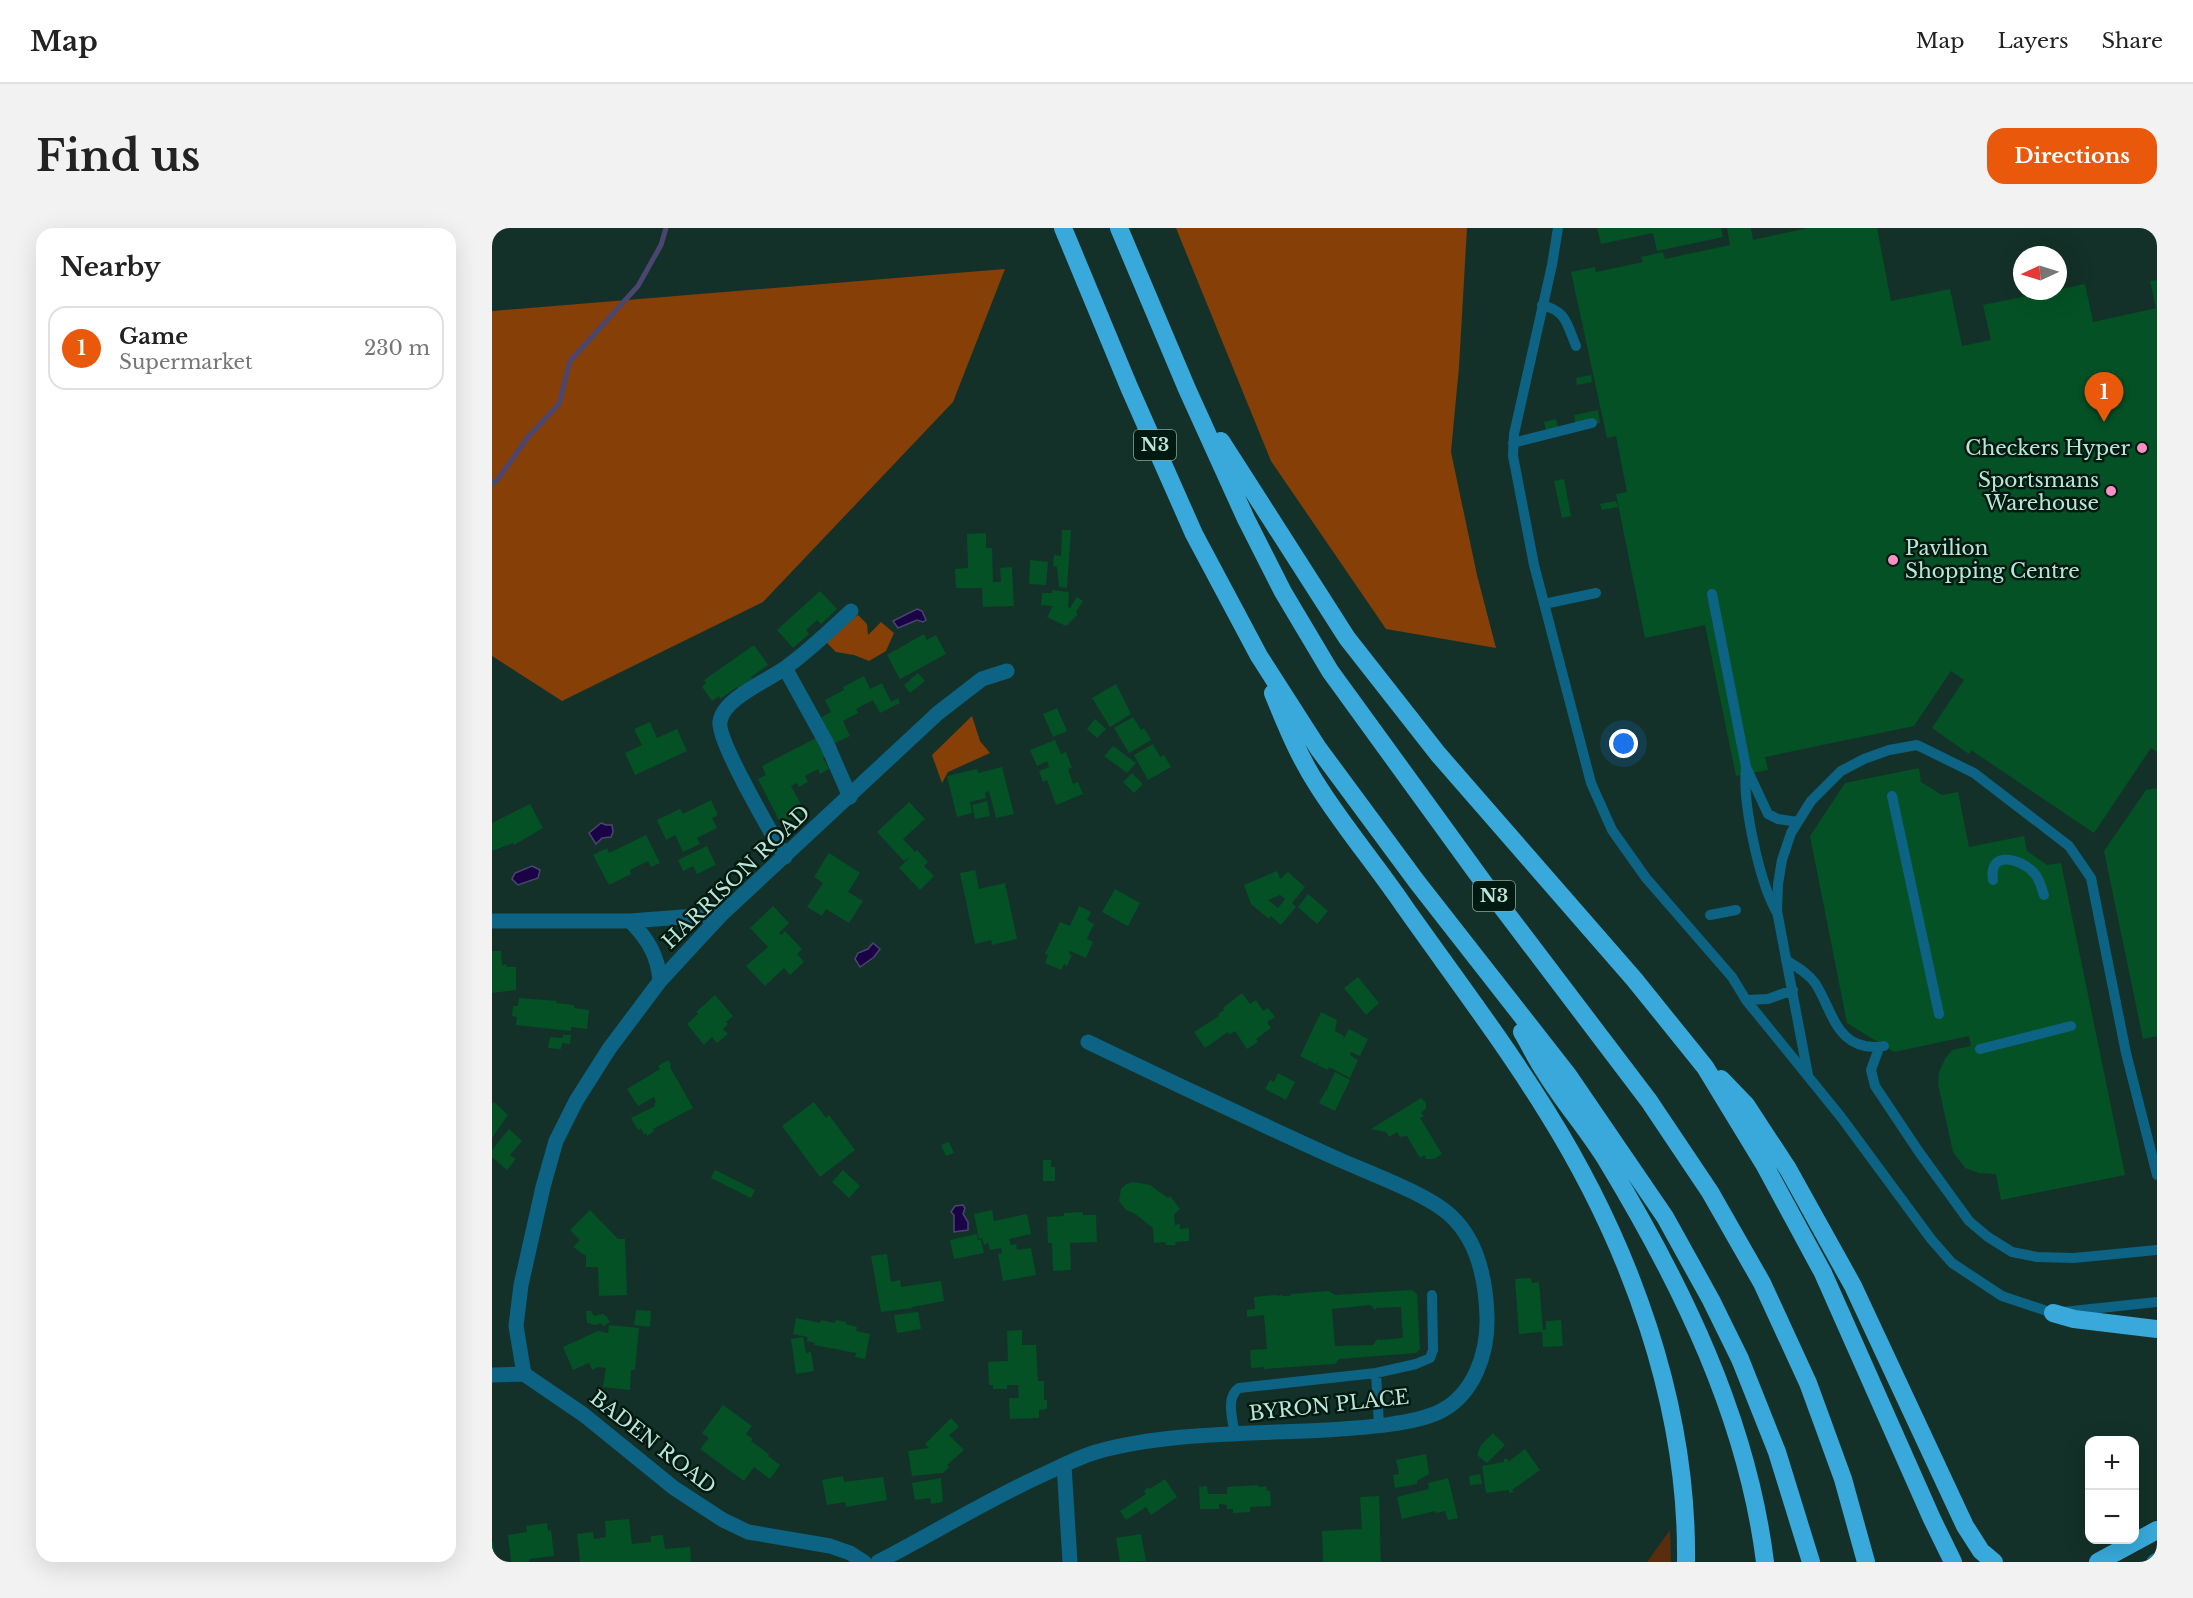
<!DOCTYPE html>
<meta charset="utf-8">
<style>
:root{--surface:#fff;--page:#f2f2f2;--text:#222;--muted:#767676;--line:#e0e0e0;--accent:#ea580c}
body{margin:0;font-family:"Libre Baskerville",serif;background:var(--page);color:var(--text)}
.controls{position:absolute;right:18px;bottom:18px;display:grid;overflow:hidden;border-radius:12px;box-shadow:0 6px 24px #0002}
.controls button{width:54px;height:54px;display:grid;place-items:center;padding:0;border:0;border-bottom:2px solid var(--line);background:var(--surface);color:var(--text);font:30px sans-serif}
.compass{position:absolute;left:1521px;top:18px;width:54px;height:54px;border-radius:50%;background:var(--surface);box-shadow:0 6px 24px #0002;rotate:266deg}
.you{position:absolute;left:1132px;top:516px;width:21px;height:21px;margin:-15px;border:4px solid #fff;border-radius:50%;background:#1a73e8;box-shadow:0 0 0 9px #1a73e833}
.badge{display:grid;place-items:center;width:39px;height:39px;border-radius:50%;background:var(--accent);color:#fff;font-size:20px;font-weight:700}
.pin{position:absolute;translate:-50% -50px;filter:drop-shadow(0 2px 3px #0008)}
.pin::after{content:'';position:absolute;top:32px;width:21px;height:18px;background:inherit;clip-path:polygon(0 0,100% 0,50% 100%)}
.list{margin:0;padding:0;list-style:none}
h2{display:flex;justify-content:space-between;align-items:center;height:78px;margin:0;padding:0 24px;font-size:26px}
h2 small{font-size:20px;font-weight:400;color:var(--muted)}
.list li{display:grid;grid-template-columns:39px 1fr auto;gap:18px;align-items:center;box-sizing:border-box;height:84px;margin:0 12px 12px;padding:0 12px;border:2px solid var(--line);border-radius:18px}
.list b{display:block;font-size:22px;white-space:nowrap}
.list p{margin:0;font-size:20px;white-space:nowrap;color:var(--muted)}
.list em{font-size:20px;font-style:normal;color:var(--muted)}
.map{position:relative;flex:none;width:1665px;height:1334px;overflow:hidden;border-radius:18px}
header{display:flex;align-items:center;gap:36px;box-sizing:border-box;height:84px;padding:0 30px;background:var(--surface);border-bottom:2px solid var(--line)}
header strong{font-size:28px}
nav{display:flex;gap:33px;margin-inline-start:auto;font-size:21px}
.intro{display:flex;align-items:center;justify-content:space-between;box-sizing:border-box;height:144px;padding:0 36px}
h1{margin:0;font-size:42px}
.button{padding:15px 27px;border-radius:18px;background:var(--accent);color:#fff;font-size:21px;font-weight:700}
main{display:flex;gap:36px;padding:0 36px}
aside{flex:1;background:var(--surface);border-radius:18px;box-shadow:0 6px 24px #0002}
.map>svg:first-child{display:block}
</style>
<header>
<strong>Map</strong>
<nav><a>Map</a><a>Layers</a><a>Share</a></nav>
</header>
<div class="intro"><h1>Find us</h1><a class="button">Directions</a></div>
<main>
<aside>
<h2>Nearby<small></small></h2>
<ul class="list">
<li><span class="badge">1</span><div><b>Game</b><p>Supermarket</p></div><em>230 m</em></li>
</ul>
</aside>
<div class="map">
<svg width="1665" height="1334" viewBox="0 0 1665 1334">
<rect width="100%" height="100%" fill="#133128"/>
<path fill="#5a2d0e" d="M1178,1302L1179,1334H1155Z"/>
<path fill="#853f07" d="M684,0H975L967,139L959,224L985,347L1004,420L894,401L779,233Z
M513,41L461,174L271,374L70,473L0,428V83Z
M366,387L375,396L376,407L389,394L402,405L394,423L377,433L362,427L344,424L333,413Z
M480,488L488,513L498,525L456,544L450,555L440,527Z"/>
<path fill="#1b0145" stroke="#4b4670" stroke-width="1.5" d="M425,381L430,383L434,392L431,394L425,392L406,400L401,393Z
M109,595L114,597H120L121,604L119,609L110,610L104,616L97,605Z
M40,638L48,642L46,650L26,657L20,651L23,645Z
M381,715L388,721L382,729L368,739L363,731L366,725L376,721Z
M471,977L473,980L471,986L476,994V1002L462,1004V987L459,984L463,978Z"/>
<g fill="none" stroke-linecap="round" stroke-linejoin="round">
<path stroke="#4b4670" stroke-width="5" d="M0,256L6,251L36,209L67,176L78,133L146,58L169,17L174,0"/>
</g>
<path fill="#045125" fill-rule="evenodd" d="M1105,0H1229L1231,9L1165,23L1161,5L1109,16Z
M1235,0H1259L1261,12L1315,0H1385L1399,73L1458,61L1470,118L1499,112L1491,77L1593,56L1601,94L1665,80V524L1659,520L1602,605L1479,522L1477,526L1440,500L1472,452L1459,443L1422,498L1273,529L1276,542L1244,548L1213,397L1153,410L1124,266L1135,264L1124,208L1115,210L1079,44L1103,39L1104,44L1151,34L1149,29L1171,24L1173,31L1238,17Z
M1665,52V80H1664L1658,53Z
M1099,147L1100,154L1085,157L1084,150Z
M1106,182L1108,195L1084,200L1082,187Z
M1064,191L1066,200L1054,202L1052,194Z
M1072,251L1079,288L1070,290L1062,253Z
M1124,273L1126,279L1110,282L1108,276Z
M570,302H579L575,360L567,359L565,339L561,338L562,327L569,328Z
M494,305V320H500L501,354H509L508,340L520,339L522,378L491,379L490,360H464L463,341L476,340L475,306Z
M538,332L556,334L554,357L537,356Z
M560,362L577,364L576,379L578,380L585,369L591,373L584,384L586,386L574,398L555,389L561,378L549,377L550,365H560Z
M328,363L345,381L329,396L325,392L314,402L317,406L301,420L285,402Z
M432,406L435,412L444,407L454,426L408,451L395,427Z
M262,417L276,437L259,449L261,452L247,462L245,459L228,471L227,468L220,473L210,459L214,455L212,452Z
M426,445L433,453L418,465L412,457Z
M372,448L378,461L390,455L399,474L406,470L408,475L388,485L381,472L364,481L366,485L351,493L358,508L341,516L328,490L339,484L333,472L352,462L351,459Z
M624,456L639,486L618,499L600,470Z
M565,480L575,503L561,509L551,486Z
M641,489L649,502L652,500L659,512L637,525L622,500Z
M603,491L614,501L605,510L595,501Z
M158,494L165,510L185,501L195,523L143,547L133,525L150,517L142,501Z
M326,509L336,527L331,530L337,541L328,546L326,541L313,548L316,554L307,559L305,555L299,558L313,584L289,596L266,551L274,547L270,538Z
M563,512L569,526L574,524L580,540L576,541L581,556L586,554L591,566L564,577L555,552L551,554L547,543L557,539L555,533L545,538L538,522Z
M661,516L668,529L672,527L679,539L656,552L642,527Z
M621,518L644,535L635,545L612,528Z
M510,539L522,586L504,590L497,563L493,565L494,570L478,574L480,585L465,589L455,548L485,541L486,545Z
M1427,540L1429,554L1450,567L1466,564L1477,619L1532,608L1535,623L1555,637L1569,635L1633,947L1509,972L1504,946L1487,945L1473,940L1461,924L1446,856L1447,844L1453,831L1460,822L1479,818L1477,808L1402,824L1355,795L1318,608L1353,555Z
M640,545L651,556L642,565L631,554Z
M1665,560V808L1651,811L1612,623L1654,562Z
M219,572L226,587L220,590L225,600L205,610L208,616L191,624L183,607L174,612L165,592L188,581L191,586Z
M495,573L498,588L483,591L480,577Z
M417,574L433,591L411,611L423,624L425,622L436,634L432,638L442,648L428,662L407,640L418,629L412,633L385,604Z
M38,576L51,600L22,617L21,615L0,623V595Z
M154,607L168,635L159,639L156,633L138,642L139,646L117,657L101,627L115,620L117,625Z
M215,618L224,637L205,646L201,638L191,643L186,632Z
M337,625L368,645L356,664L371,673L357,695L334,681L330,688L315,679L331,655L322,649Z
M483,642L487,661L513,655L525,711L500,717L499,712L483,716L468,645Z
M785,643L788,651L796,644L813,659L800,675L804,679L789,697L779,688L777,691L759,676L752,657ZM788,667L793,671L786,680L776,672Z
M623,661L648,675L636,698L610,684Z
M816,666L836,683L825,696L806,679Z
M281,678L297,695L287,705L289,707L293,703L310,721L305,726L312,734L298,747L292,740L273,758L254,738L276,719L258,700Z
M587,678L599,684L595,692L602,696L595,711L601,714L594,730L578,723L577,726L580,727L575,738L572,736L569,742L553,735L556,727L553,726L568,694L578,698Z
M0,723H9L10,737L14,736L15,739H24V762L0,765Z
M866,749L887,775L874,787L852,760Z
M750,765L758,776L764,772L771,783L776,780L783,789L775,794L779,800L764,811L766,814L755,821L743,803L737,807L736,804L713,820L702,804L727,788L726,786L732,782L731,780Z
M223,767L241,788L234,794L236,796L231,801L236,806L225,815L220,809L212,817L195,796L206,786L204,784Z
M27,770L65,773L64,775L82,777V780L97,782L95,801L79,799V803L24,797L25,789L20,788L21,778H26Z
M829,784L845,792L842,807L843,803L852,808L851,812L857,801L876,811L868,828L859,824L858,827L866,832L858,850L837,839L836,842L825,837L827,833L824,836L808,828Z
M71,807H79L78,816L70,815L69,821L56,820L58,809L71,810Z
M176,832L179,836L178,839L201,880L161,901L162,903L155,908L154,905L152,906L149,900L146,902L139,890L163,878L162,876L164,874L162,869L146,878L135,861L168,841L166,838Z
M843,844L858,852L843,883L827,875L834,862L836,863L835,861Z
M786,845L803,854L794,872L773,861L778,852L782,854Z
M929,870L934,875V880L929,885L932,888L928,890L950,926L942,931H934L933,927L928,930L915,908L908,909L905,904L897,909L894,904L879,901Z
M2,874L16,887L0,910V876Z
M322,874L334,890L337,887L363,922L328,949L290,898Z
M17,901L30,913L18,927L24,931L15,942L0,929V922Z
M457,914L462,925L454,928L449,917Z
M551,932H559V939H563V953H551Z
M223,942L263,962L259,970L219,950Z
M351,942L368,958L357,970L340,954Z
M641,954L658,957L676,970L678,968L688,981L682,986L683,997L688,996V1001L697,1000V1013L683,1014L684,1017H674L673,1014L662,1015L661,1000L642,985L634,982L627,973L629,961L634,956Z
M98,982L126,1011H133L135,1067L107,1068L106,1039H94V1028L81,1019L88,1012L78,1002Z
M500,982L502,993L535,986L539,1006L517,1011L519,1017L524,1016L525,1022L539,1020L544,1047L511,1053L506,1026L510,1025L509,1020L498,1022L496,1015L492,1017L490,1010L487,1011L482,986Z
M591,984V987H604L605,1014L578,1015L579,1042L561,1043L560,1015H556L555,989L572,988V985Z
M485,1006L486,1012H489L492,1025L462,1031L458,1012Z
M395,1026L399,1054L408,1052L409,1059L449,1053L452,1073L420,1079V1080L389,1084L379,1028Z
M1039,1050L1040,1055L1047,1054L1051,1102L1054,1101V1093L1069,1092L1071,1118L1051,1119L1050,1104L1027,1106L1023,1051Z
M920,1062L925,1066L928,1121L924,1125L847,1131L843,1136L772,1141V1139L759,1140L758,1122L775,1121L772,1087L755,1089V1082L763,1081L762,1069L784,1067L787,1068L790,1066V1068H799V1066L837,1063L843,1067ZM878,1077L884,1082V1080L909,1079L911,1110L887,1112L886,1110L881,1117L843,1118L840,1081Z
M144,1082L159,1083L158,1099L142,1097Z
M94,1083H99L102,1088L111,1086L115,1089L118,1094L112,1098L108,1095L104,1097L95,1095Z
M426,1084L429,1101L405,1105L402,1087Z
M304,1090L328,1095L329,1092L343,1095L344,1092L354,1094V1096L365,1099L364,1103L378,1106L373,1131L363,1129L364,1125L322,1117L323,1115L315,1113L316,1109L301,1106Z
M117,1097L147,1100L143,1142H139L138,1162L111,1159L114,1140L106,1139L100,1142L97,1135L81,1142L71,1119L106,1103L116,1105Z
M530,1102V1117H544L546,1153H552V1172H555V1181L547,1182V1190L518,1191L517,1170H527L526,1157H515V1161H501V1157H497L496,1134L516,1133L515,1103Z
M311,1109L314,1125L319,1124L322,1143L304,1146L299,1111Z
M231,1177L260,1198L254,1206L261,1211L259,1213L277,1226L276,1228L288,1237L278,1251L262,1239L252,1253L208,1221L217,1210L210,1205Z
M459,1190L467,1199L457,1207L472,1222L455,1237L457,1239L451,1245L420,1248L416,1223L437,1220L433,1216Z
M1001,1205L1013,1217L995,1235L985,1227L989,1217Z
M1033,1221L1048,1242L1020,1262L1022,1264L1017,1265V1262L994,1265L990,1238L1012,1234V1231H1016V1234Z
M934,1226L937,1246L925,1253V1256L903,1260L901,1247L907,1246L904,1232Z
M988,1246L990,1256L978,1257L977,1248Z
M351,1248L352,1254L391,1249L395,1272L354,1279L353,1274L335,1277L330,1252Z
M449,1250L451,1274L439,1276L438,1270L423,1272L420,1255Z
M956,1250L966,1290L956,1292L953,1283L944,1285L943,1283L910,1291L905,1269L937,1261L936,1255Z
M673,1251L685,1269L659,1287L654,1279L634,1292L628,1283L654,1266L652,1263L657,1259L658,1261Z
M766,1257L767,1259L774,1258L775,1263H778L779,1278L758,1279V1284L741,1285V1281H735V1277L729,1276H727V1281H708L707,1259L715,1258L716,1266H735V1259Z
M887,1268L889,1334H831L830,1303L870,1301L868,1269Z
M137,1291L140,1316L159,1314V1308L171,1307L173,1321L198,1319L199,1334H88L85,1306L101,1304L102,1311L114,1309L113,1293Z
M55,1295L56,1303L59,1302L62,1328L37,1331V1334H19L16,1307L35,1304L34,1298Z
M649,1306L654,1333L628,1334L624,1310Z
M0,1314H1L4,1334H0Z"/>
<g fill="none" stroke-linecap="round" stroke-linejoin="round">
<path stroke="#0c6384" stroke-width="10" d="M1066,0L1060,37L1022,206L1021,228L1042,337L1099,555L1120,602L1154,650L1240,749L1254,772L1349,889L1439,1011L1460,1035L1510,1068L1561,1085L1665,1074
M1050,77C1075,83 1075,97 1084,118
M1021,215L1100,195
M1220,366L1254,539
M1052,376L1104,365
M1400,568L1447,786
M1501,652C1496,622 1529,630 1542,645C1548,651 1549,659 1552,667
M1284,683C1267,652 1250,574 1254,539L1276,586L1286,591L1305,594
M1218,687L1244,682
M1294,732C1305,739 1316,745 1323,755C1338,777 1342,812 1373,818C1380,819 1385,820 1392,818
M1254,772L1276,771L1301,762
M1387,820L1379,842L1383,858L1427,924L1477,993L1496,1009L1520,1024L1545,1029L1582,1030L1665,1022
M1488,821L1579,798
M1316,847L1285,683L1286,656L1290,632L1299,605L1319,573L1349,543L1372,531L1397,522L1425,517L1482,545L1577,618L1599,650L1634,825L1665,947
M884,1145L887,1197
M743,1207C741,1193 733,1169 747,1160L884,1145L924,1136L938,1130L941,1122L940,1067"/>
<path stroke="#0c6384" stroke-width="15" d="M293,440L335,516L358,569
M293,629C281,607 225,513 228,494C230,471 277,452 293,440C317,423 338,402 359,383
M0,693H138L230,686
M138,693C156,711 166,728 168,753
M32,1146L24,1098L29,1057L51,959L64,913L84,873L117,821L168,753L230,686L446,485L490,451L515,443
M572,1237L578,1334
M386,1334C440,1306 492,1274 548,1248C566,1240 584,1230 604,1224C673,1204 762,1206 834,1202C865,1200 922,1197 949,1183C982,1166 996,1125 995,1089C994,1054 986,1013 959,988C935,965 871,943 839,928C758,891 677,853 596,814"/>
<path stroke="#0c6384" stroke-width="15" d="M0,1147L32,1146L92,1187L182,1260L231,1292L256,1304L338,1318L358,1325L372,1334"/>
<path stroke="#1080aa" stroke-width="15" d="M1662,1334L1665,1332"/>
<path stroke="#38a9da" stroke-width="18" d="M571,0L637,159L702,306L767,428L826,520L925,654L1076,847L1173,989L1219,1072L1248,1131L1285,1224L1319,1334
M627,0L695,161L754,291L791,364L838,443L997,662L1157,873L1218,964L1270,1055L1316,1155L1331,1196L1351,1251L1374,1334
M729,213L855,410L946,526L1142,751L1213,839L1272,936L1331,1045L1440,1291L1461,1334
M781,465C794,497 807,529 826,558C852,599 884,637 912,678C960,746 1011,813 1055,884C1138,1017 1196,1176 1194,1334
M1030,804C1038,817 1044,831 1053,844C1072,875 1096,902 1115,933C1190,1057 1255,1190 1273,1334
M1229,851L1254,877L1296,941L1361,1058L1473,1298L1489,1323L1502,1334
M1561,1085L1582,1091L1665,1101
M1606,1334L1665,1302"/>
</g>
<g fill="#fc8fc3" stroke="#001911" stroke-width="2">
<circle cx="1650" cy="220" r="6"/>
<circle cx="1619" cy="263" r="6"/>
<circle cx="1401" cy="332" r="6"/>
</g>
<g text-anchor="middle" stroke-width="5" stroke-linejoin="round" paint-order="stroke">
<g fill="#001911" stroke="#83a89b" stroke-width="1.5">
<rect x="642" y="202" width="42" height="30" rx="4.5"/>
<rect x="981" y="653" width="42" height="30" rx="4.5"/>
</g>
<g font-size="18" font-weight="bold" fill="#bbe6d6">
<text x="663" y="223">N3</text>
<text x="1002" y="674">N3</text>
</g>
<g font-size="20" fill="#bbe6d6" stroke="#001911" text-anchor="end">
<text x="1638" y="227">Checkers Hyper</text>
<text x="1607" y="259">Sportsmans<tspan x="1607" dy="23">Warehouse</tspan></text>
<text x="1413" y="327" text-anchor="start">Pavilion<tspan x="1413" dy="23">Shopping Centre</tspan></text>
</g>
<g font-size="20" fill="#bbe6d6" stroke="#001911">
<text transform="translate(244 649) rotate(-44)" y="7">HARRISON ROAD</text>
<text transform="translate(837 1177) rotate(-6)" y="7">BYRON PLACE</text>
<text transform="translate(161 1214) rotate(38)" y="7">BADEN ROAD</text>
</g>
</g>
</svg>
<div class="controls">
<button>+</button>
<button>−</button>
</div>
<svg class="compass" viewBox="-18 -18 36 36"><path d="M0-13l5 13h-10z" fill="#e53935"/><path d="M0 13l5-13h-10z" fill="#767676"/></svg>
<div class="you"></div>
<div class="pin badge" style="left:1612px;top:194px">1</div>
</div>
</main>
